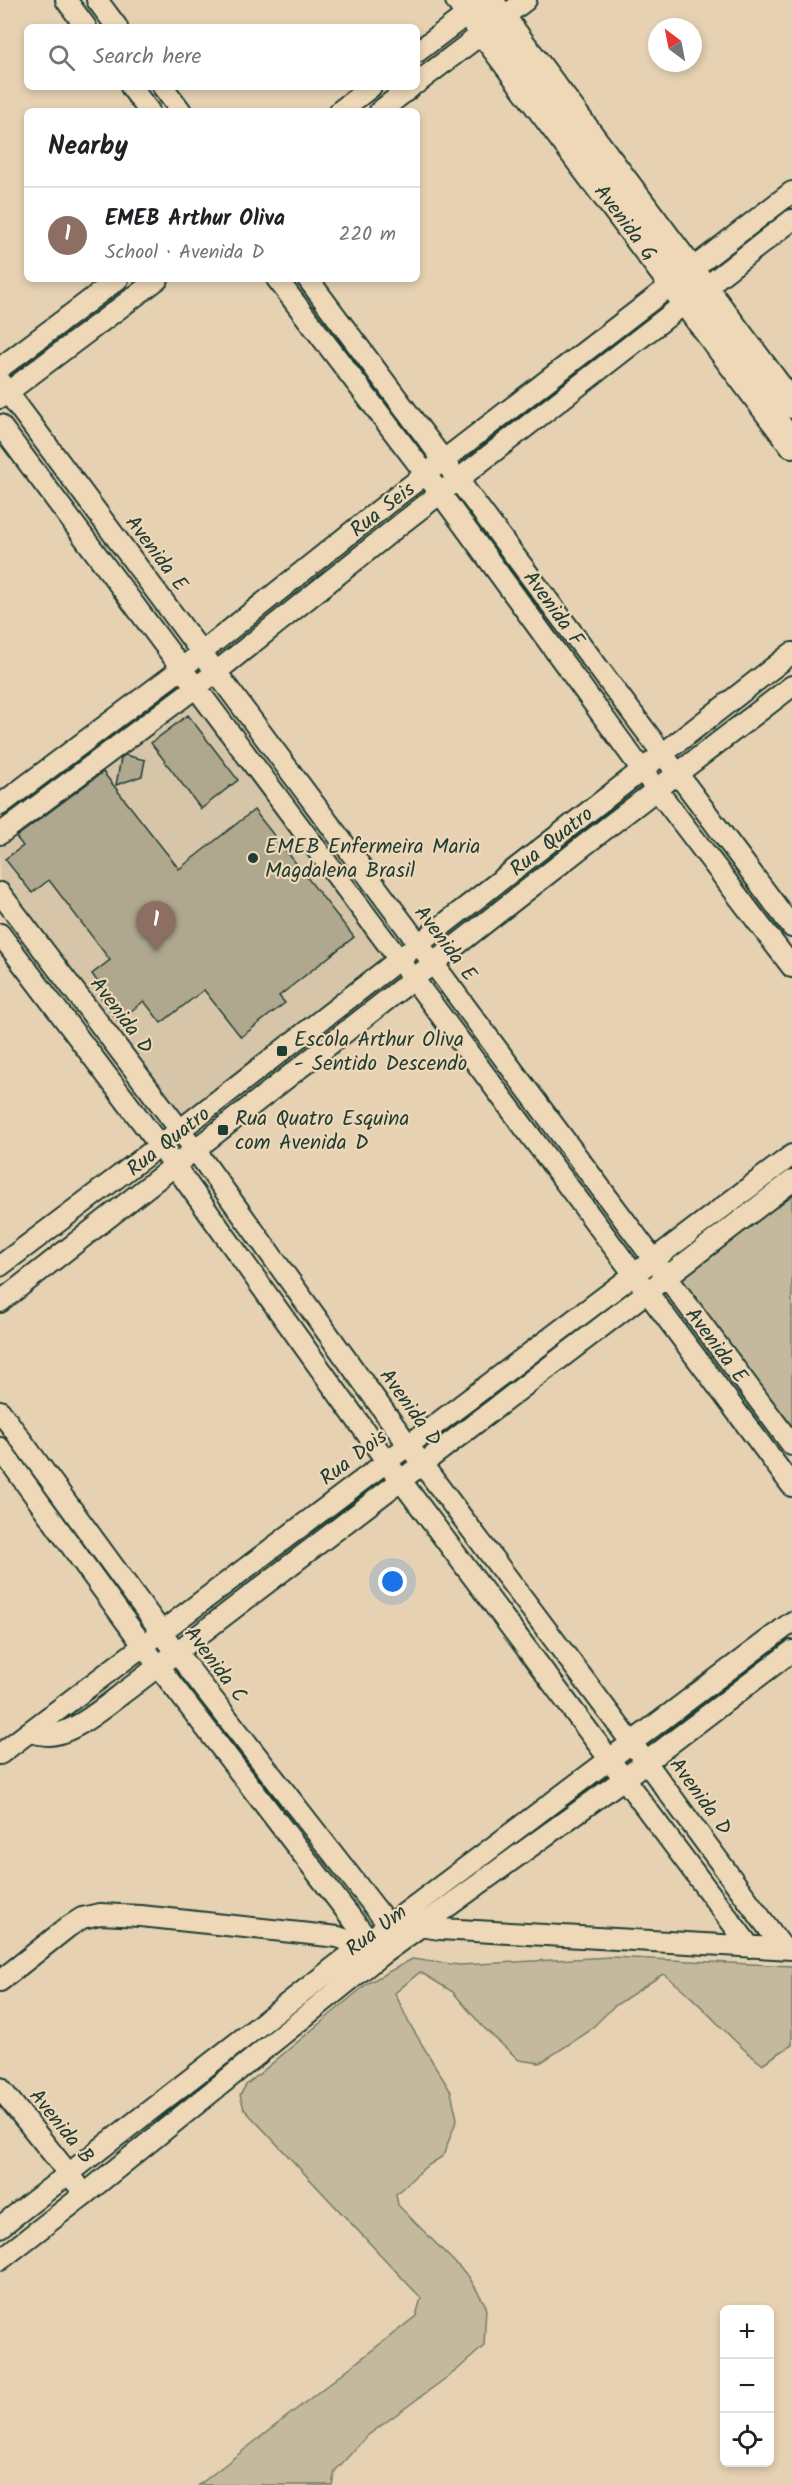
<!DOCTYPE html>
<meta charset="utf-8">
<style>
:root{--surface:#fff;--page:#f2f2f2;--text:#202124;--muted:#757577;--line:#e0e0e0;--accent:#db2777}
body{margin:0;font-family:Kalam,sans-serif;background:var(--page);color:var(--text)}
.controls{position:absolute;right:18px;bottom:18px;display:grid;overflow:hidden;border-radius:9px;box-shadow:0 3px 9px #0003}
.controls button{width:54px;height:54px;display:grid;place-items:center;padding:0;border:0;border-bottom:2px solid var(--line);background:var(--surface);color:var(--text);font:30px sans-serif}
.compass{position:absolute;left:648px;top:18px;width:54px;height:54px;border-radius:50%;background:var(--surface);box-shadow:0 3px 9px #0003;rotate:328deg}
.you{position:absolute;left:393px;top:1582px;width:21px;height:21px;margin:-15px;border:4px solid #fff;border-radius:50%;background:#1a73e8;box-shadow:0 0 0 9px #1a73e833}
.badge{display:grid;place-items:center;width:39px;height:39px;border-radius:50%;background:var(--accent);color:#fff;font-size:20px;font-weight:700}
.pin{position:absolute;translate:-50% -50px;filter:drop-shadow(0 2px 3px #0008)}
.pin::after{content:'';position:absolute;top:32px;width:21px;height:18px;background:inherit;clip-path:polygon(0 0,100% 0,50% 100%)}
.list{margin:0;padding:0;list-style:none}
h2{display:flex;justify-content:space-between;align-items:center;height:78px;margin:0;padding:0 24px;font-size:26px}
h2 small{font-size:20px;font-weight:400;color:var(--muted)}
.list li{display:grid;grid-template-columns:39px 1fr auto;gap:18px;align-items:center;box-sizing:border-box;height:96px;padding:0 24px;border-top:2px solid var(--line)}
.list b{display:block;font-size:22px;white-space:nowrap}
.list p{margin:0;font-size:20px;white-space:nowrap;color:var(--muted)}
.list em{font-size:20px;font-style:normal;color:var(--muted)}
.icon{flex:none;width:33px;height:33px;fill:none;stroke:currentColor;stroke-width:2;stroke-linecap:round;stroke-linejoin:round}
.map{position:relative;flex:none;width:792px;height:2485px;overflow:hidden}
.search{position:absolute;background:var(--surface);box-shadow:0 3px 9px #0003;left:24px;top:24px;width:396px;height:66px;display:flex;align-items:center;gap:15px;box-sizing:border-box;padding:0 21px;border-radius:9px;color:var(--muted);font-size:22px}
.panel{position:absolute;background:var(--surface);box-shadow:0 3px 9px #0003;left:24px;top:108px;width:396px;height:174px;border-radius:9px}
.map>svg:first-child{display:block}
</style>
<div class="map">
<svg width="792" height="2485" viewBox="0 0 792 2485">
<rect width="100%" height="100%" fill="#e6d2b2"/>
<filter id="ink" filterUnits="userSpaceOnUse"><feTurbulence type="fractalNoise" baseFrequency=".0167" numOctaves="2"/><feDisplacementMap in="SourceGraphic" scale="12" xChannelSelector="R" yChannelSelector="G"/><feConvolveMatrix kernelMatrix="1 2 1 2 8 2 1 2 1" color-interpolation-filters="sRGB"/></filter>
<g filter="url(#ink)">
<path fill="#d6c5a8" d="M194,696L394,959L179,1126L0,880V845Z"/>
<path fill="#c5b99d" stroke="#727b68" stroke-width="1.5" d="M792,1181V1444L667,1276Z
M611,1957L792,1966V2045L762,2064C726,2038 701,2000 663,1974L613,2007L588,2032L540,2063L519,2060L482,2026L453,1992L420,1972L395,1993L409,2023L451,2092L457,2119L443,2156L424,2168L396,2194L398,2205L469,2277L486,2306L484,2346L457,2370L367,2436L335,2471L332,2485H199L416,2316L421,2298L244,2109L240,2095L246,2085L368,1983L412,1959L459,1965Z"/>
<path fill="#afa88f" stroke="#1f3d34" stroke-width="1.5" d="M188,715L238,780L201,809L151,743Z
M125,755L145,760L142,776L116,785L121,758Z
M103,772L179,869L254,810L354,937L279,996L285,1003L241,1037L204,990L161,1023L144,1001L118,1021L101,998L106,994L92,974L110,960L49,880L32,893L5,859L23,846L16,837Z"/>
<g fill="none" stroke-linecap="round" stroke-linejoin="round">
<defs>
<path id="minor" d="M66,0L86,27
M97,0L117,27
M417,52L479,5
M417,83L526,0
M131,87L149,111
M163,87L181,111
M340,111L371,87
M380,111L411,87
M277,279L440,493L642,770L792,967
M308,279L792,927
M0,368L118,279
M0,382L792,1445
M0,398L158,279
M0,425L792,1486
M0,805L181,669L388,503L792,192
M0,834L215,673L402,523L792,220
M0,893L196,1151L422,1464L646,1762L783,1948
M0,934L175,1166L387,1462L750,1947
M0,1266L180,1130L792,653
M0,1302L609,826L792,686
M0,1411L176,1652L397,1936
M0,1448L158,1666L376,1950
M29,1732C35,1733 42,1735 48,1735C74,1735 110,1702 131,1687L792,1181
M0,1754L792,1155
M415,1923L420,1926L440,1929L792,1949
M0,1981L68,1927L82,1918L100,1914L141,1916L338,1937L363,1946L369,1955
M0,2088L77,2184
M0,2227L368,1941L792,1622
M0,2260L85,2194L381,1955L625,1778L792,1651"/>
<g id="tertiary">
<path id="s1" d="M459,0L792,444"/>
<path d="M489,0L792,405"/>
</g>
</defs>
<use href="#minor" stroke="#1f3d34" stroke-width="24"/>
<use href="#tertiary" stroke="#1f3d34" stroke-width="30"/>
<use href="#minor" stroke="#eed8b7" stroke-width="20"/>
<use href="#tertiary" stroke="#eed8b7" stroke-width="26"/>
</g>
</g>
<g fill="#1f3d34" stroke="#eed8b7" stroke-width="2">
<circle cx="253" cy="858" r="6"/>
<rect x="276" y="1045" width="12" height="12" rx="3"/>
<rect x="217" y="1124" width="12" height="12" rx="3"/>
</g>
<g text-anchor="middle" stroke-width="4.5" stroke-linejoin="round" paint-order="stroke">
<g font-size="21" fill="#1f3d34" stroke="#eed8b7">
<text dy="7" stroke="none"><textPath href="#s1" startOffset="278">Avenida G</textPath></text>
<text transform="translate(382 509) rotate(-38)" y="7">Rua Seis</text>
<text transform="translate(157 553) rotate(53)" y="7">Avenida E</text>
<text transform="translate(554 608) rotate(54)" y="7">Avenida F</text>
<text transform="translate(551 841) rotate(-38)" y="7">Rua Quatro</text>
<text transform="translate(446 943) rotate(53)" y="7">Avenida E</text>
<text transform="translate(122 1015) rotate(53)" y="7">Avenida D</text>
<text transform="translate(168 1141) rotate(-38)" y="7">Rua Quatro</text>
<text transform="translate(717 1345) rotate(53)" y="7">Avenida E</text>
<text transform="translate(411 1407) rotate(54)" y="7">Avenida D</text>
<text transform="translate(353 1457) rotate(-37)" y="7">Rua Dois</text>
<text transform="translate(216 1664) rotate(53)" y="7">Avenida C</text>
<text transform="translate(701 1796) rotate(54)" y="7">Avenida D</text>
<text transform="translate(376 1930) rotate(-37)" y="7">Rua Um</text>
<text transform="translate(62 2126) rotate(51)" y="7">Avenida B</text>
</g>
<g font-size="21" fill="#1f3d34" stroke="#eed8b7" text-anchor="start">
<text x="265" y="853">EMEB Enfermeira Maria<tspan x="265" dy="24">Magdalena Brasil</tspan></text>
<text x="294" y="1046">Escola Arthur Oliva<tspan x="294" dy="24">- Sentido Descendo</tspan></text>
<text x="235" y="1125">Rua Quatro Esquina<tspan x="235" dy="24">com Avenida D</tspan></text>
</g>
</g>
</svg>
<div class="controls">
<button>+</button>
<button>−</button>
<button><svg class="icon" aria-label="locate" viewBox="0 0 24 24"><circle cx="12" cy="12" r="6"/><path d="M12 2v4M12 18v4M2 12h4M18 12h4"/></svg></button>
</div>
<svg class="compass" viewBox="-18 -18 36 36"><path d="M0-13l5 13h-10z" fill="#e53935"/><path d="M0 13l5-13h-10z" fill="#757577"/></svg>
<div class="you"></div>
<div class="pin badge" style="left:156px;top:951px;background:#8d6e63">1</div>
<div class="search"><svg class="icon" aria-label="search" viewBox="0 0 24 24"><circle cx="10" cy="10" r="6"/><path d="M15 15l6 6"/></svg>Search here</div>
<section class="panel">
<h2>Nearby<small></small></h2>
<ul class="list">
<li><span class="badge" style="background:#8d6e63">1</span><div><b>EMEB Arthur Oliva</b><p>School · Avenida D</p></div><em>220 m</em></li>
</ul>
</section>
</div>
